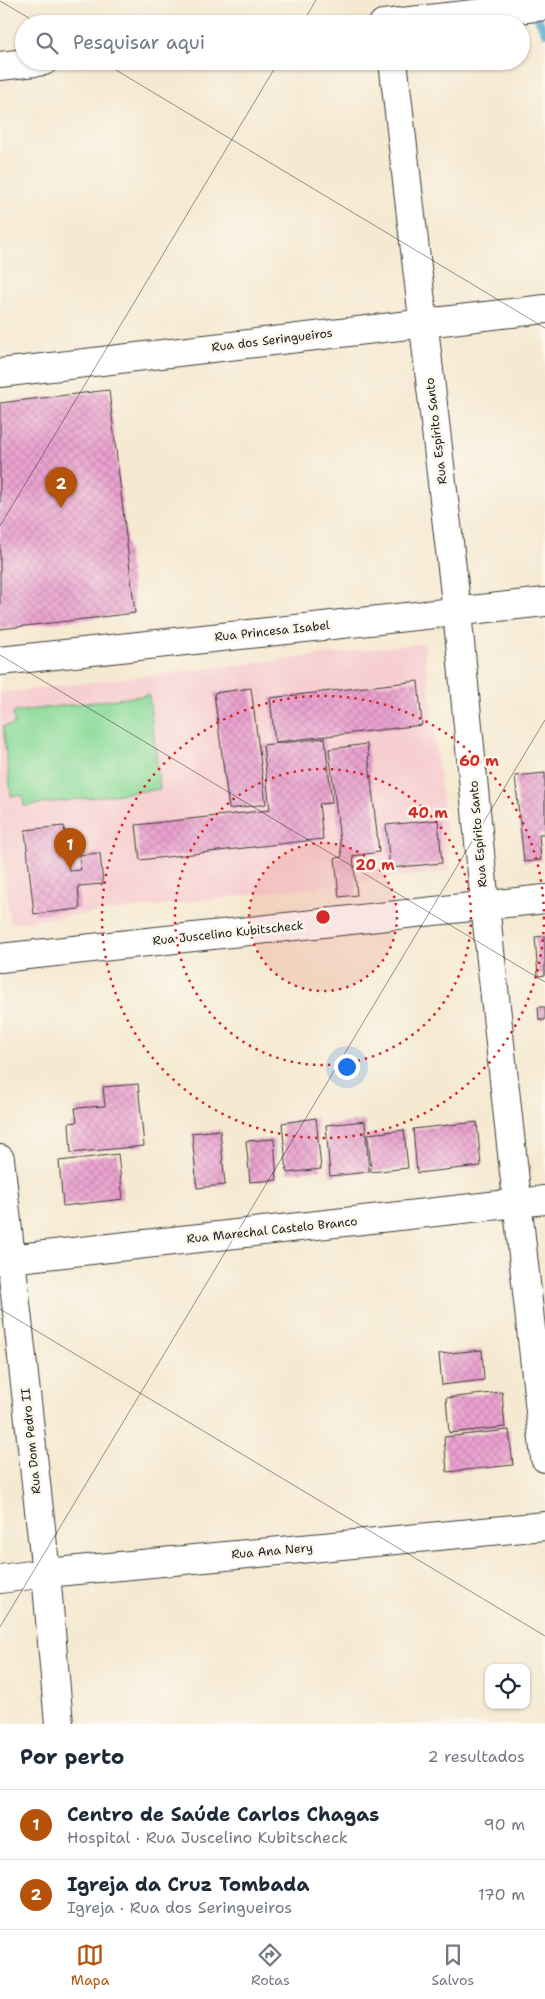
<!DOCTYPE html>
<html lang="pt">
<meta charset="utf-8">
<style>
:root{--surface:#fff;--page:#f6f6f7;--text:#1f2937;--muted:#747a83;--line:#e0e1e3;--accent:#b45309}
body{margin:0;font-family:"Shantell Sans",sans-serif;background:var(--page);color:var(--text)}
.controls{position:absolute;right:15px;bottom:15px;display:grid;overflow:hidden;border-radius:10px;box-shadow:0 1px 4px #0004}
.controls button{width:45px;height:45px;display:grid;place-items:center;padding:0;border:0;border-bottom:1px solid var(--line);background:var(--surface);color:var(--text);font:25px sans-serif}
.you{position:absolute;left:346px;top:1066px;width:18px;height:18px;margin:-12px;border:4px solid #fff;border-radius:50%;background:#1a73e8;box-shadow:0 0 0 8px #1a73e833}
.badge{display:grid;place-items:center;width:32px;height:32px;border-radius:50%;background:var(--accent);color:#fff;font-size:16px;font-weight:700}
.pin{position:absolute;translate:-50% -41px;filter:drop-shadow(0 1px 2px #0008)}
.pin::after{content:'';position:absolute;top:26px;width:18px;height:15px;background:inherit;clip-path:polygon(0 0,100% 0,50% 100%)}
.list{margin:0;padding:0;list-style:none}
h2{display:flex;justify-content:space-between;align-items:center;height:65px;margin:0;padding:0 20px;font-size:21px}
h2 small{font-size:16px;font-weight:400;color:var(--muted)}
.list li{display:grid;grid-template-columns:32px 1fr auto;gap:15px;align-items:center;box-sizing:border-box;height:70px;padding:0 20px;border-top:1px solid var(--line)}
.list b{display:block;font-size:19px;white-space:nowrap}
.list p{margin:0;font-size:16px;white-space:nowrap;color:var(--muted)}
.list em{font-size:16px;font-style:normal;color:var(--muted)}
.icon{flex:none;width:28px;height:28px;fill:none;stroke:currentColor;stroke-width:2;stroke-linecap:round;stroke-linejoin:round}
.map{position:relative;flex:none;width:545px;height:1724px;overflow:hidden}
.search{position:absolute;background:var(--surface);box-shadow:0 1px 4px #0004;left:15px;right:15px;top:15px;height:55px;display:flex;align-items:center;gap:12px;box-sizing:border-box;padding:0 18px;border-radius:28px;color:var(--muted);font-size:19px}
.sheet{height:205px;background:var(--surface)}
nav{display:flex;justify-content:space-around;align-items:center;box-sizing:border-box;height:70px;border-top:1px solid var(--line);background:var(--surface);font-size:14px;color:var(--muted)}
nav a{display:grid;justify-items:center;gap:2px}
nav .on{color:var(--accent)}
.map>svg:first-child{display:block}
</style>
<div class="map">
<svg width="545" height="1724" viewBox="0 0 545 1724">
<defs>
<pattern id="building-cross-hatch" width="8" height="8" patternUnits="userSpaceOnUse" patternTransform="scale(1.25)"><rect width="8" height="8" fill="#eaa2cf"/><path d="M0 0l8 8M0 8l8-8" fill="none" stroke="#c88bb1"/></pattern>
</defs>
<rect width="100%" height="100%" fill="#fbf7ec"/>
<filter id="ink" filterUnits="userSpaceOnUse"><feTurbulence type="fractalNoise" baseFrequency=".02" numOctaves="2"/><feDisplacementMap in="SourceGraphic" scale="10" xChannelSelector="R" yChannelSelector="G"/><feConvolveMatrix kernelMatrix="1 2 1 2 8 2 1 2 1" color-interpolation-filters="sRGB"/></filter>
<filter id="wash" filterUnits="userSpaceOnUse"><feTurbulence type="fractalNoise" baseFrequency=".0096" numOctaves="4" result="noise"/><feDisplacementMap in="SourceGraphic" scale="20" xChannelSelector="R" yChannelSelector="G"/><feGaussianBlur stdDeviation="1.12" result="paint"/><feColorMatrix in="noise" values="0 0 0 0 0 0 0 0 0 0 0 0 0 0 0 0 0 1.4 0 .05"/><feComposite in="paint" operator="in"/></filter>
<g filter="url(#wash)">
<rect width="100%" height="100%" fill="#f5e9d1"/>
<path fill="#f7cfd1" d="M424,643L450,871L10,923L0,828V693Z"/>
<path fill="#8ada99" stroke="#537b5a" d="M149,695L160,789L24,806L22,795L11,796L3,726L14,725L13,712Z"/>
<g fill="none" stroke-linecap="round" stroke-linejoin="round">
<path stroke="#4aa6c8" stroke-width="8" d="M535,12L545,33"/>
</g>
<g id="blocks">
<path fill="url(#building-cross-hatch)" d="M109,390L135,613L0,629V403Z
M418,681L422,725L275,742L270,698Z
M251,688L266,804L229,809L214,693Z
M325,738L332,803L319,804L323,839L140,860L136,825L270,810L263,745Z
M367,744L379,852L353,856L357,895L339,897L335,858L342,857L329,749Z
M545,773V834H539L541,860L524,862L515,776Z
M438,820L442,863L390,868L386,825Z
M64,826L69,871L81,870L79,855L100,853L103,884L78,886L80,909L34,914L25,830Z
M545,936V975L538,976L535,937Z
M538,1007H545V1020H539Z
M138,1084L144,1146L71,1153L69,1123L77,1122L75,1108L105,1106L103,1087Z
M316,1118L321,1169L287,1173L282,1123Z
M365,1121L369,1172L330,1176L326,1125Z
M477,1122L481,1166L417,1173L413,1129Z
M220,1130L225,1185L197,1188L192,1133Z
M404,1130L408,1168L371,1172L368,1134Z
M274,1139L277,1180L250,1182L246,1141Z
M118,1154L123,1199L63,1206L59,1161Z
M482,1350L484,1380L442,1385L439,1354Z
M502,1392L505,1427L449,1433L446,1398Z
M509,1430L513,1465L447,1472L444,1437Z"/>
</g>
</g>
<g filter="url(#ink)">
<use href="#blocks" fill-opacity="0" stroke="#3d3b37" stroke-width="1"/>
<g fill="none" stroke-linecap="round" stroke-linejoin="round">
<defs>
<path id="minor" d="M383,24L545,6
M393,61L457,611L485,905L545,1458
M0,66L44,61
M0,373L545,309
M0,661L545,602
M0,958L545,899
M0,1159L46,1573L59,1724
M0,1260L545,1200
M0,1579L46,1573L545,1526"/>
</defs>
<use href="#minor" stroke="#3d3b37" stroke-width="30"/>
<use href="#minor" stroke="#fff" stroke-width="28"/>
</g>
</g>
<path fill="none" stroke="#1c1c1c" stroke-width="1" stroke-opacity="0.45" d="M0,1L39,24M302,24L316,0M101,61L545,328M0,526L279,61M0,655L545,982M0,1309L545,1636M0,1627L545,720"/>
<circle cx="323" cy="917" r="74" fill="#d62828" fill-opacity=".12"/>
<g fill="none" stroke="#d62828" stroke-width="2.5" stroke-dasharray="2.5 5">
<circle cx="323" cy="917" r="74"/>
<circle cx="323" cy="917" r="148"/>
<circle cx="323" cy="917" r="221"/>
</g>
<g text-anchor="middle" stroke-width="5" stroke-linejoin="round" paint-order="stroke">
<g font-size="12" fill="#1c1c1c" stroke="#fbf7ec">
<text transform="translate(272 340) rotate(-7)" y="4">Rua dos Seringueiros</text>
<text transform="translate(436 431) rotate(-97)" y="4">Rua Espírito Santo</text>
<text transform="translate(272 631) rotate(-6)" y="4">Rua Princesa Isabel</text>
<text transform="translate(478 834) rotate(-95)" y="4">Rua Espírito Santo</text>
<text transform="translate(228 933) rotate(-6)" y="4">Rua Juscelino Kubitscheck</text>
<text transform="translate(272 1230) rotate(-6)" y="4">Rua Marechal Castelo Branco</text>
<text transform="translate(31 1441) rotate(-96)" y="4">Rua Dom Pedro II</text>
<text transform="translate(272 1551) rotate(-5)" y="4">Rua Ana Nery</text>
</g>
</g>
<circle cx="323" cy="917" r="8" fill="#d62828" stroke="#fbf7ec" stroke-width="2.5"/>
<g font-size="15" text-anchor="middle" font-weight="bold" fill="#d62828" stroke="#fbf7ec" stroke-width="5" stroke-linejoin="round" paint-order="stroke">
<text x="479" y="766">60 m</text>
<text x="428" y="818">40 m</text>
<text x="375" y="870">20 m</text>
</g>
</svg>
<div class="controls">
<button><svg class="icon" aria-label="locate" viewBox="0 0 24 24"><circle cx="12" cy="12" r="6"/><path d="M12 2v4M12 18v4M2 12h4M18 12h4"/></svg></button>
</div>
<div class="you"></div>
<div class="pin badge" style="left:70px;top:869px">1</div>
<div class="pin badge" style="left:61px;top:508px">2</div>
<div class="search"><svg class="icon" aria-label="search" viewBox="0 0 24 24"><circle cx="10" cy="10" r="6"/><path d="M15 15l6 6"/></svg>Pesquisar aqui</div>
</div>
<section class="sheet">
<h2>Por perto<small>2 resultados</small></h2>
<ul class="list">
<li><span class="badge">1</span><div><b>Centro de Saúde Carlos Chagas</b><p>Hospital · Rua Juscelino Kubitscheck</p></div><em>90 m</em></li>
<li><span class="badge">2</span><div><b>Igreja da Cruz Tombada</b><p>Igreja · Rua dos Seringueiros</p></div><em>170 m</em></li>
</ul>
</section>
<nav>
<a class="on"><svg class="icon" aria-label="map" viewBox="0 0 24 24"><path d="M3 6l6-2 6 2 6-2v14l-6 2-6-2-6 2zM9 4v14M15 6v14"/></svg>Mapa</a>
<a><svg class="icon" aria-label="directions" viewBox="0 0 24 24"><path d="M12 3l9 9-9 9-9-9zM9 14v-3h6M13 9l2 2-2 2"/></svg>Rotas</a>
<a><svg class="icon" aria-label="saved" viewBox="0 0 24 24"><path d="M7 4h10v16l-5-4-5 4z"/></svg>Salvos</a>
</nav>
